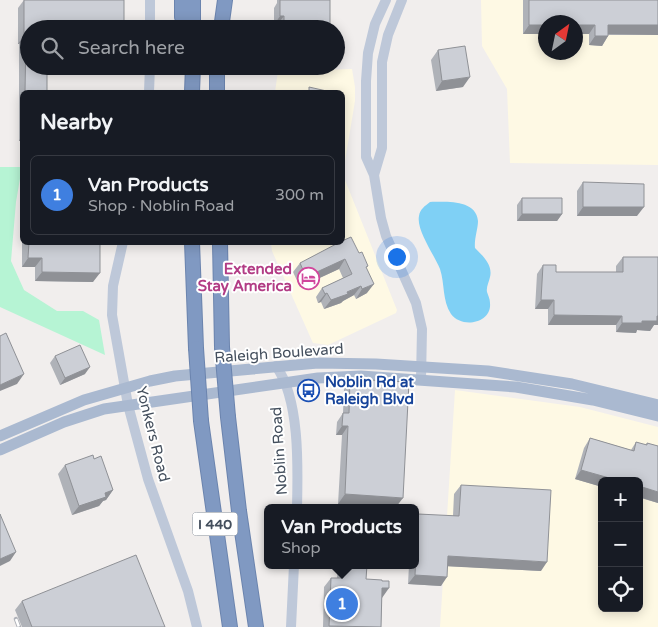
<!DOCTYPE html>
<meta charset="utf-8">
<style>
:root{--surface:#171b24;--page:#242831;--text:#f1f3f6;--muted:#9ea1a6;--line:#363941;--accent:#0b8043}
body{margin:0;font-family:"Varela Round",sans-serif;background:var(--page);color:var(--text)}
.controls{position:absolute;right:15px;bottom:15px;display:grid;overflow:hidden;border-radius:8px;box-shadow:0 2px 12px #0003}
.controls button{width:45px;height:45px;display:grid;place-items:center;padding:0;border:0;border-bottom:1px solid var(--line);background:var(--surface);color:var(--text);font:25px sans-serif}
.compass{position:absolute;left:538px;top:15px;width:45px;height:45px;border-radius:50%;background:var(--surface);box-shadow:0 2px 12px #0003;rotate:33deg}
.you{position:absolute;left:396px;top:256px;width:18px;height:18px;margin:-12px;border:4px solid #fff;border-radius:50%;background:#1a73e8;box-shadow:0 0 0 8px #1a73e833}
.badge{display:grid;place-items:center;width:32px;height:32px;border-radius:50%;background:var(--accent);color:#fff;font-size:16px;font-weight:700}
.pin{position:absolute;translate:-50% -50%;border:2px solid #fff;box-shadow:0 1px 5px #0006}
.popup{position:absolute;left:264px;top:504px;width:155px;height:65px;box-sizing:border-box;display:grid;place-content:center;border-radius:8px;background:var(--surface);filter:drop-shadow(0 1px 4px #0005);font-size:16px;white-space:nowrap;color:var(--muted)}
.popup b{font-size:19px;color:var(--text)}
.popup::after{content:'';position:absolute;left:50%;top:100%;margin-left:-10px;border:10px solid transparent;border-top-color:var(--surface)}
.list{margin:0;padding:0;list-style:none}
h2{display:flex;justify-content:space-between;align-items:center;height:65px;margin:0;padding:0 20px;font-size:21px}
h2 small{font-size:16px;font-weight:400;color:var(--muted)}
.list li{display:grid;grid-template-columns:32px 1fr auto;gap:15px;align-items:center;box-sizing:border-box;height:80px;margin:0 10px 10px;padding:0 10px;border:1px solid var(--line);border-radius:8px}
.list b{display:block;font-size:19px;white-space:nowrap}
.list p{margin:0;font-size:16px;white-space:nowrap;color:var(--muted)}
.list em{font-size:16px;font-style:normal;color:var(--muted)}
.icon{flex:none;width:28px;height:28px;fill:none;stroke:currentColor;stroke-width:2;stroke-linecap:round;stroke-linejoin:round}
.map{position:relative;flex:none;width:658px;height:627px;overflow:hidden}
.search{position:absolute;background:var(--surface);box-shadow:0 2px 12px #0003;left:20px;top:20px;width:325px;height:55px;display:flex;align-items:center;gap:12px;box-sizing:border-box;padding:0 18px;border-radius:28px;color:var(--muted);font-size:19px}
.panel{position:absolute;background:var(--surface);box-shadow:0 2px 12px #0003;left:20px;top:90px;width:325px;height:155px;border-radius:8px}
.map>svg:first-child{display:block}
</style>
<div class="map">
<svg width="658" height="627" viewBox="0 0 658 627">
<rect width="100%" height="100%" fill="#f1eeed"/>
<path fill="#fef9e4" fill-rule="evenodd" d="M481,0H658V165L510,163L507,89L482,46ZM546,22H576V52H546Z
M352,69L355,87V101L343,173L342,92H275L278,71Z
M343,175L397,310L396,313L328,345L313,343L272,251L271,243L342,242Z
M455,390L580,407L658,427V627H440ZM602,481H639V608H602Z"/>
<path fill="#b6f4d4" d="M0,167H22L16,202L11,261L24,290L57,311H83L99,320L105,355L0,307Z"/>
<path fill="#7fd0f5" d="M430,202C445,202 476,199 478,221C478,229 474,239 475,248C483,256 493,265 490,277C489,282 486,287 487,292C488,295 490,299 490,303C492,323 462,329 451,314C442,300 445,284 440,269C435,256 416,230 419,216C420,209 425,206 430,202Z"/>
<g fill="none" stroke-linecap="round" stroke-linejoin="round">
<defs>
<path id="highway" d="M182,0V17L187,29
M193,29V0
M221,29L225,0
M217,66V92
M192,92L193,66
M192,242L196,348
M220,242L222,347
M228,417L239,511L256,627
M201,421L230,627"/>
</defs>
<use href="#highway" stroke="#6b84ae" stroke-width="16"/>
<path stroke="#bec8d9" stroke-width="10" d="M150,0V29
M386,0L375,24L368,53L366,81V157L374,175L381,218L386,236L416,303L422,329L421,379
M149,92L150,66
M374,175L382,148V62L388,35L402,0
M123,242L113,286L112,315L128,405L148,479L188,591L197,627
M276,366C300,399 298,467 297,508
M291,627L294,565"/>
<path stroke="#aab9d0" stroke-width="11" d="M0,436L84,400L150,381L175,376L318,363L376,364L488,371L572,384L658,405
M0,450L64,422L104,409L318,378L361,376L516,387L593,400L658,416"/>
<use href="#highway" stroke="#8099c2" stroke-width="14"/>
<defs>
<path id="rail" d="M16,619L19,627"/>
</defs>
<use href="#rail" stroke="#afb2b9" stroke-width="4.5"/>
<use href="#rail" stroke="#fff" stroke-width="2.5" stroke-dasharray="8" stroke-linecap="butt"/>
<defs>
<path id="highway-bridge" d="M222,347L228,417
M196,348L201,421"/>
</defs>
<use href="#highway-bridge" stroke="#6b84ae" stroke-width="16" stroke-linecap="butt"/>
<use href="#highway-bridge" stroke="#8099c2" stroke-width="14"/>
</g>
<path fill="#afb2b8" d="M24,0H124L29,29L47,92H22V141H19V44H18V8Z
M277,0H330L327,29H277V25H274V8L277,3Z
M523,0H658V35H608V36L602,46L589,45V34H576V22L523,34Z
M438,50L463,87L436,91L431,60Z
M583,182L637,216H577V191Z
M522,198L562,214L557,221H517V205Z
M22,212V242H100L93,282L35,281V267H22Z
M359,253L368,266L366,268L367,293L356,299L354,295L343,301L341,303L324,309L321,302L318,303L316,297L322,288L343,278L339,269L300,287L293,272L300,263Z
M623,257H658V325H654L650,331L637,330L636,333L616,332V325H548V309H535L537,274L543,265L556,272H616V266Z
M55,356L85,374L60,385L50,363Z
M350,379L396,507L338,504L342,435H336L337,422L343,413L344,388Z
M590,438L631,450L636,442L646,445L647,443L658,446V503L575,479L584,448Z
M94,459L113,490L106,500L103,501L99,506L72,515L58,474L65,465Z
M461,485L541,571L448,566L441,586L408,584L409,565H416V517L418,514L453,516L454,494Z
M338,565H367L366,579L382,598L381,627H323L324,587L331,578H337Z
M22,601L165,627H22L15,610Z"/>
<path fill="#8f9196" d="M280,16H284L277,25H274Z
M301,25H330L327,29H283Z
M529,25H546V34H523Z
M576,25H595L589,34H576Z
M608,25H658V35L602,34Z
M24,35H26L19,44H18Z
M595,36H608L602,46L589,45Z
M470,77L463,87L436,91L442,81Z
M22,135V141H19Z
M583,207H644L637,216H577Z
M522,214H562L557,221H517Z
M28,258H42L35,267H22Z
M345,259L339,269L300,287L306,277Z
M42,272L100,273L93,282L35,281Z
M374,284L367,293L356,299L362,289Z
M361,286L354,295L343,301L341,303L324,309L331,300Z
M327,293L321,302L318,303L325,294Z
M541,300H554L548,309H535Z
M554,315L622,316L616,325H548Z
M657,316H658V325H654L650,331L637,330L636,333L616,332L622,323L642,321Z
M90,367L85,374L60,385L65,378Z
M24,374L17,384L0,391V385Z
M342,426H348L342,435H336Z
M581,470L620,481H602V487L575,479Z
M639,486L658,492V503L639,497Z
M113,490L106,500L103,501L99,506L72,515L79,506L105,493Z
M345,494L403,498L396,507L338,504Z
M16,552L10,561L0,566V559Z
M448,556L547,562L541,571L442,566Z
M415,575L447,577L441,586L408,584Z
M382,588H389L382,598Z"/>
<path fill="#cccfd6" stroke="#8f9196" d="M24,0H124V29H29V66H47V92H25L26,35H24Z
M280,0H330V25H301V28H284V16H280Z
M529,0H658V25H608V36H595V25H576V22H546V25H529Z
M465,46L470,77L442,81L438,50Z
M309,87L331,92H309Z
M583,182L644,184V207H583Z
M522,198H562V214H522Z
M351,237L359,253L362,252L368,266L366,267L374,284L362,289L361,286L347,292L348,294L331,300L327,293L325,294L322,288L352,274L345,259L306,277L300,263L340,242H342V241Z
M29,242H100V273L42,272V258H28Z
M623,257H658V316H657V321H642V323H622V316L554,315V300H541L543,265H556V272H623Z
M6,333L24,374L0,385V336Z
M80,345L90,367L65,378L55,356Z
M350,379L409,382L403,498L345,494L348,426H342L343,413H349Z
M590,438L634,451L636,442L647,445V443L658,446V492L639,486V481H620L581,470Z
M93,455L94,459L101,456L113,490L105,493L106,497L79,506L65,465Z
M461,485L551,490L547,562L448,556L447,577L415,575L418,514L459,516Z
M0,514L16,552L0,559Z
M136,555L165,627H32L22,601Z
M344,565H367L366,579L382,580V581H389V588H382L381,627L329,626L331,578H343Z"/>
<defs>
<symbol id="hotel-ring" viewBox="-11 -11 22 22"><circle r="9.5" fill="#fff" stroke="#d1479c" stroke-width="1.5"/><path d="M-6-4.5h1.5V1H6V5H4.5V3h-9V5H-6ZM-4 0a1.8 1.8 0 1 1 3.6 0ZM.5 0V-2.5h3Q6-2.5 6 0Z" fill="#d1479c"/></symbol>
<symbol id="bus-ring" viewBox="-11 -11 22 22"><circle r="9.5" fill="#fff" stroke="#1a4fb4" stroke-width="1.5"/><path d="M-5-6H5V4H4V6H2V4H-2V6H-4V4H-5ZM-3.5-4V0h7V-4ZM-3.5 1.2v1.5H-2V1.2ZM2 1.2v1.5H3.5V1.2Z" fill="#1a4fb4"/></symbol>
</defs>
<g fill-rule="evenodd">
<use href="#hotel-ring" x="296" y="266" width="25" height="25"/>
<use href="#bus-ring" x="296" y="378" width="25" height="25"/>
</g>
<g text-anchor="middle" stroke-width="4" stroke-linejoin="round" paint-order="stroke">
<rect fill="#fff" stroke="#7c848e" stroke-width="1" x="192.5" y="512.5" width="45" height="23" rx="4"/>
<g font-size="14" font-weight="bold" fill="#444f5d">
<text x="215" y="529">I 440</text>
</g>
<g font-size="15" font-weight="bold" fill="#b23c85" stroke="#fff" text-anchor="end">
<text x="292" y="274">Extended<tspan x="292" dy="17">Stay America</tspan></text>
</g>
<g font-size="15" fill="#444f5d" stroke="#fff">
<text transform="translate(279 353) rotate(-4)" y="5">Raleigh Boulevard</text>
<text transform="translate(153 434) rotate(76)" y="5">Yonkers Road</text>
<text transform="translate(279 451) rotate(-94)" y="5">Noblin Road</text>
</g>
<g font-size="15" font-weight="bold" fill="#164399" stroke="#fff" text-anchor="start">
<text x="325" y="387">Noblin Rd at<tspan x="325" dy="17">Raleigh Blvd</tspan></text>
</g>
</g>
</svg>
<div class="controls">
<button>+</button>
<button>−</button>
<button><svg class="icon" aria-label="locate" viewBox="0 0 24 24"><circle cx="12" cy="12" r="6"/><path d="M12 2v4M12 18v4M2 12h4M18 12h4"/></svg></button>
</div>
<svg class="compass" viewBox="-18 -18 36 36"><path d="M0-13l5 13h-10z" fill="#e53935"/><path d="M0 13l5-13h-10z" fill="#9ea1a6"/></svg>
<div class="you"></div>
<div class="pin badge" style="left:342px;top:604px;background:#3f7fe0">1</div>
<div class="popup"><b>Van Products</b>Shop</div>
<div class="search"><svg class="icon" aria-label="search" viewBox="0 0 24 24"><circle cx="10" cy="10" r="6"/><path d="M15 15l6 6"/></svg>Search here</div>
<section class="panel">
<h2>Nearby<small></small></h2>
<ul class="list">
<li><span class="badge" style="background:#3f7fe0">1</span><div><b>Van Products</b><p>Shop · Noblin Road</p></div><em>300 m</em></li>
</ul>
</section>
</div>
